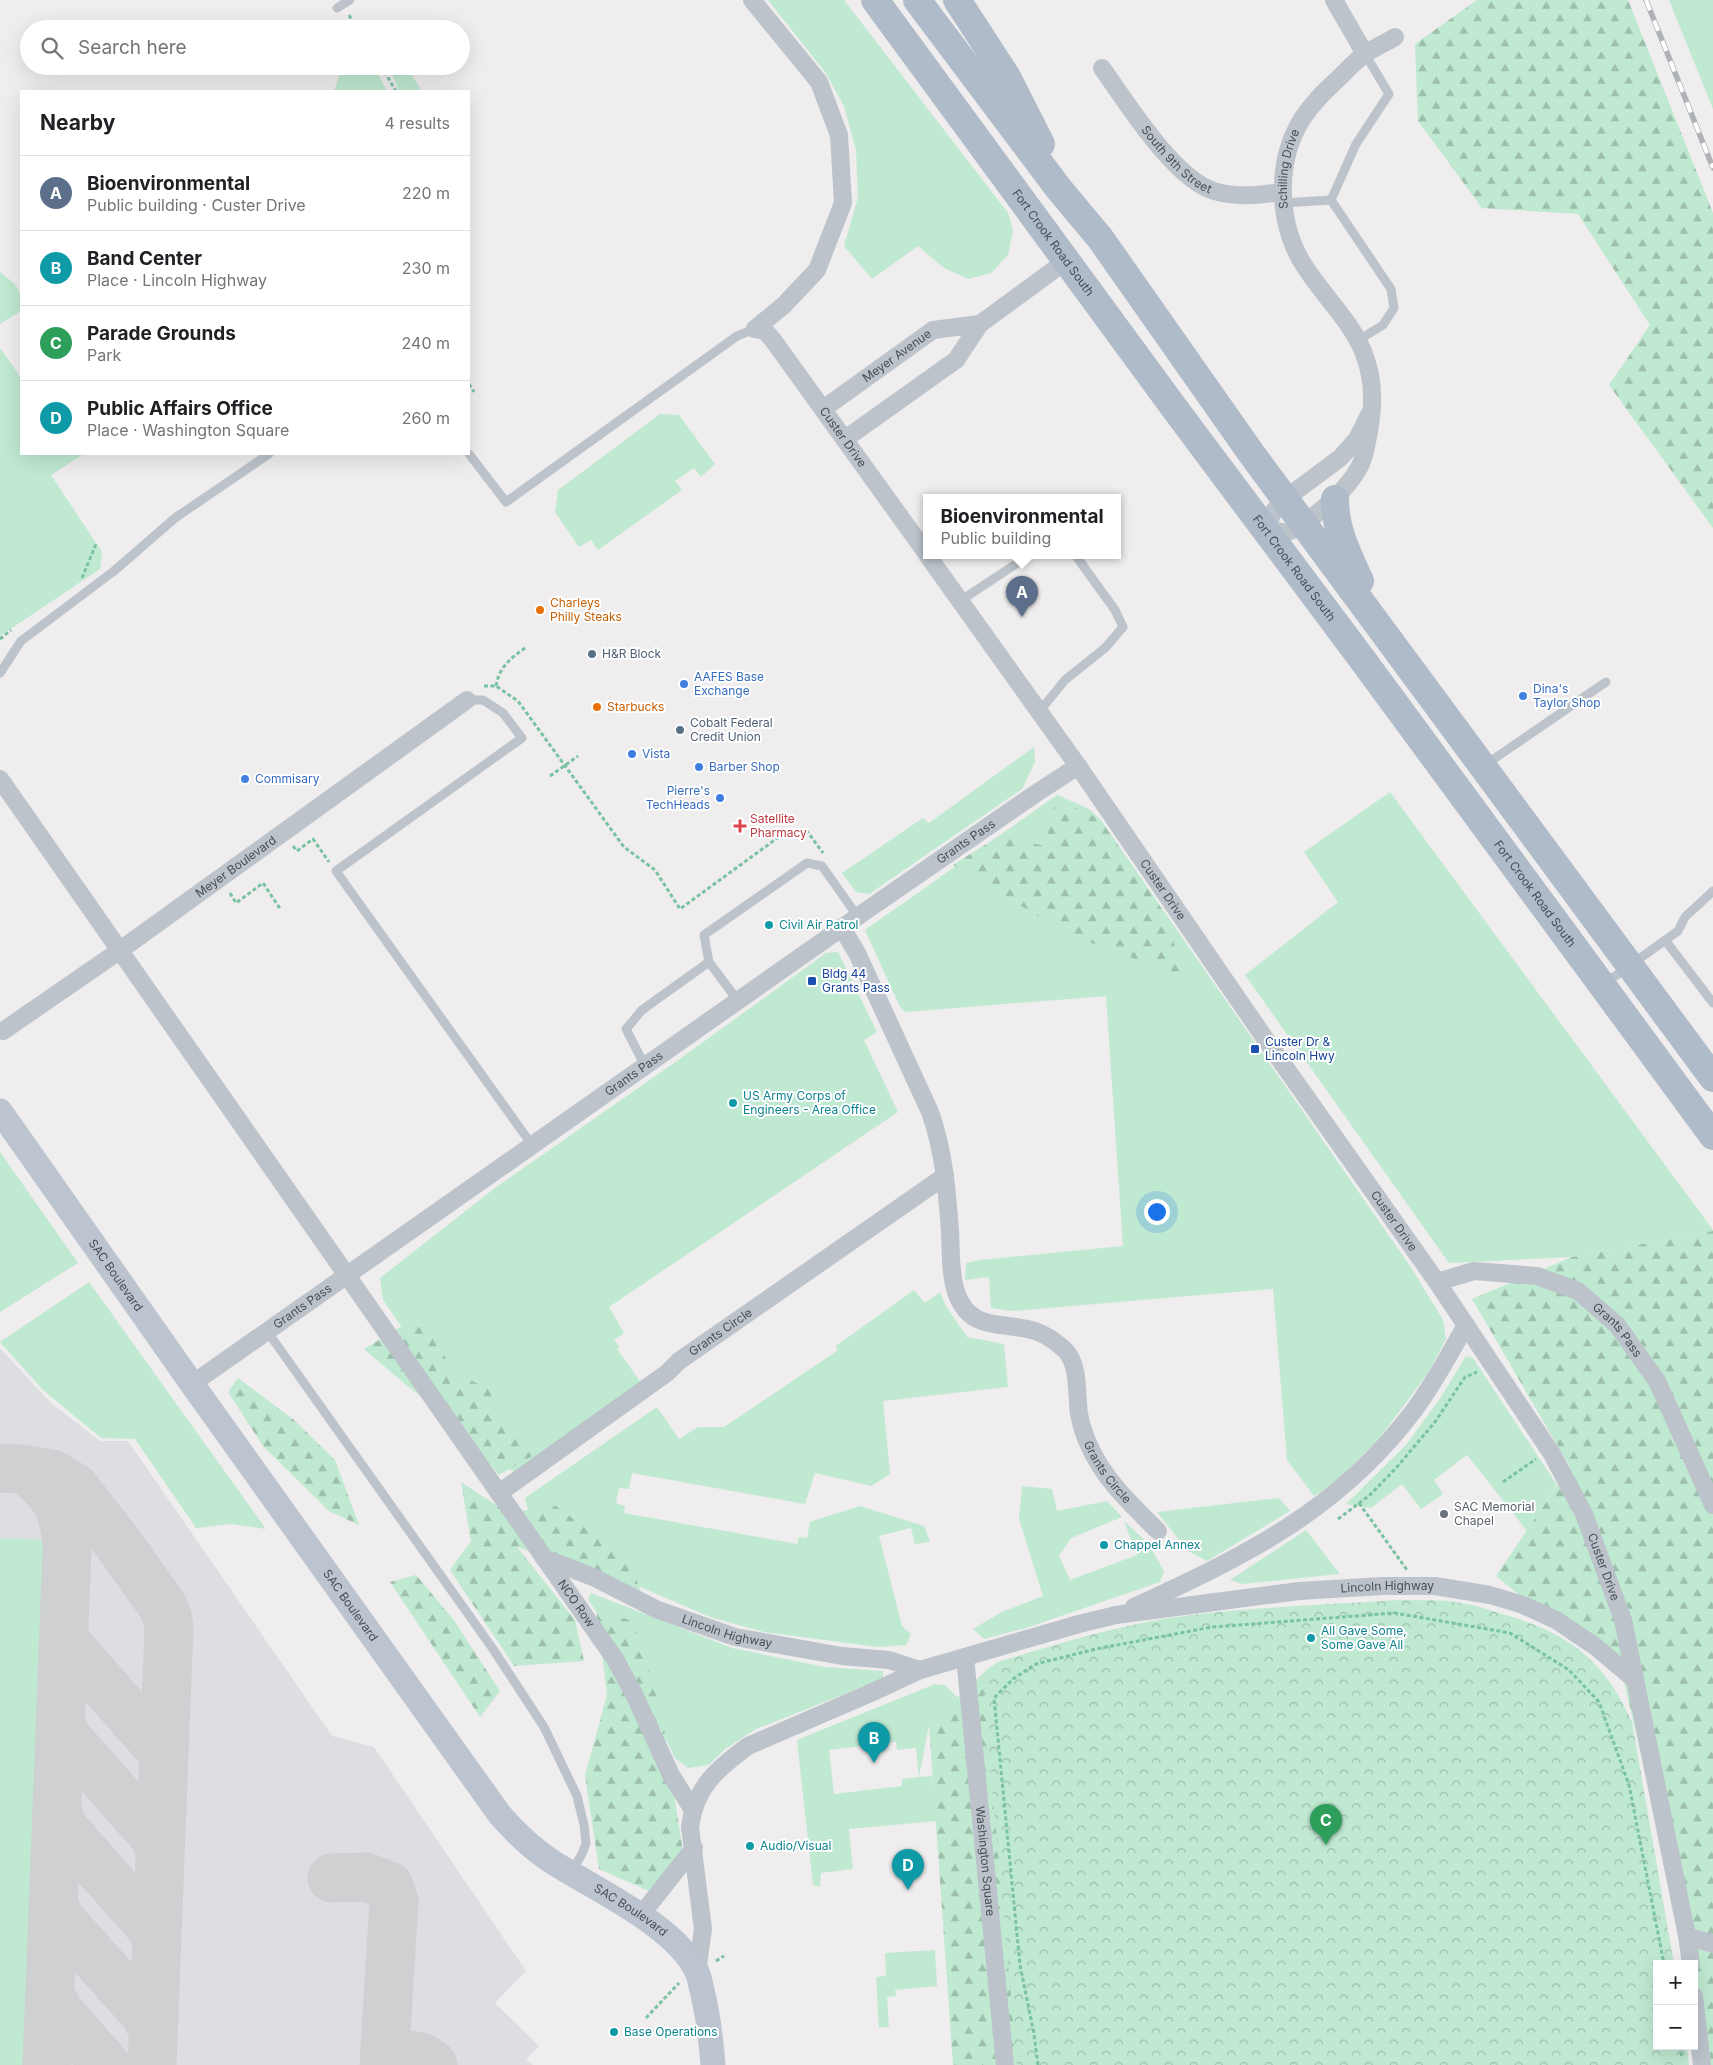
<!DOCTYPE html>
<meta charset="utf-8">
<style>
:root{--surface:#fff;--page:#f6f6f6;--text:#202124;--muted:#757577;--line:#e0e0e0;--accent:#7c3aed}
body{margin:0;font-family:Inter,sans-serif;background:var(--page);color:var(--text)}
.controls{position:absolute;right:15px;bottom:15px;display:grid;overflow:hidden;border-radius:0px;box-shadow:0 5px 20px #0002}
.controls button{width:45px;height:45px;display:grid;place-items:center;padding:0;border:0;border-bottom:1px solid var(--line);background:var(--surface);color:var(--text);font:25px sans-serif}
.you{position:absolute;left:1156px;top:1211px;width:18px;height:18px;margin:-12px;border:4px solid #fff;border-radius:50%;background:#1a73e8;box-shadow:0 0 0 8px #1a73e833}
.badge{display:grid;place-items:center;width:32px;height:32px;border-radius:50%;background:var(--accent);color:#fff;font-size:16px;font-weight:700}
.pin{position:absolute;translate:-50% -41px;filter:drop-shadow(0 1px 2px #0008)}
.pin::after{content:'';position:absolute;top:26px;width:18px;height:15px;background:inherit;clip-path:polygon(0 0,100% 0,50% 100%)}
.popup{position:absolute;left:923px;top:494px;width:198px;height:65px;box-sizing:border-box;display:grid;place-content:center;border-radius:0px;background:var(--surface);filter:drop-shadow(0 1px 4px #0005);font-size:16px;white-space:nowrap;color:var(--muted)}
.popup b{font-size:19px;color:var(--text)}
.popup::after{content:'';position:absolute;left:50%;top:100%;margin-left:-10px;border:10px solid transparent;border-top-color:var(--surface)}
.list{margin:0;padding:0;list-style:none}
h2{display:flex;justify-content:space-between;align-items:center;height:65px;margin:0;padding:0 20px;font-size:21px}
h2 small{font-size:16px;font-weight:400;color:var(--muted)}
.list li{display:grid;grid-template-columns:32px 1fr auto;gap:15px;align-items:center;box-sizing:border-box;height:75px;padding:0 20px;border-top:1px solid var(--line)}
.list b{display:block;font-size:19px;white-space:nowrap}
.list p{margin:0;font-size:16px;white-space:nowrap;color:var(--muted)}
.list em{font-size:16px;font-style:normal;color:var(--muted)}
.icon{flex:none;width:28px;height:28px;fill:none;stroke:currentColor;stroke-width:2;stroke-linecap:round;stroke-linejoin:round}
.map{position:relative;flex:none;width:1713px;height:2065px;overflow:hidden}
.search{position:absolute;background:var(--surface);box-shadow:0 5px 20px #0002;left:20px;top:20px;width:450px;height:55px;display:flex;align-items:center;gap:12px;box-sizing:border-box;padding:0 18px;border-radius:28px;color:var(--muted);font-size:19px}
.panel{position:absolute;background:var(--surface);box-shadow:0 5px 20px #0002;left:20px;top:90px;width:450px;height:365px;border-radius:0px}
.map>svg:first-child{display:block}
</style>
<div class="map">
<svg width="1713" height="2065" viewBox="0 0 1713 2065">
<defs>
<pattern id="forest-firs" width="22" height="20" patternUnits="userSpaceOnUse" patternTransform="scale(1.25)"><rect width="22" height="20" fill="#bfe9d1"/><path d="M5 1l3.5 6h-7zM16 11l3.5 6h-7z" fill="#9dbfac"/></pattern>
<pattern id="park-crowns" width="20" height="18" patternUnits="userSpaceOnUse" patternTransform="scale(1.25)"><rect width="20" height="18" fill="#bfe9d1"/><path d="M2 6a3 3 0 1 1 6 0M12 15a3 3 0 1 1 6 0" fill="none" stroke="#9dbfac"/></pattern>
</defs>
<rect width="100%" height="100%" fill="#efeded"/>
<path fill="#dcdee1" d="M0,1348L51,1403L100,1441H128L332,1736L374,1747L526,1971L495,2003L539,2046L526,2059L533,2065H26L44,1540L0,1538Z"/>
<path fill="#bfe9d1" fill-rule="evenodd" d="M768,0H844L1008,213L1013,230L1008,255L991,273L968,279L944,268L918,246L872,279L844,246L858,197L856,150L844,106L825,72Z
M1669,0H1713V109Z
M343,66H374L387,91H334Z
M396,66H406L422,91H399L390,70Z
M0,272C18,287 21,286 21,311L0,324Z
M0,348L20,376L21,375V454H84L51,475L102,552L100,569L0,636Z
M660,414L679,415L715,464L701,477L694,468L675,481L682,490L598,550L591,540L579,547L555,512L558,490Z
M1034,747L1035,762L1022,789L869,894L856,892L842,873L923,818L929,823Z
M1390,792L1713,1230V1231L1572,1257L1449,1263L1245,975L1338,902L1304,852Z
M1057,795L1089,809L1100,819L1317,1132L1412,1269L1443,1320L1446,1339L1428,1373L1378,1440L1335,1482L1314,1496L1287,1460L1273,1289L1012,1311L991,1308L989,1277L965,1280L966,1263L980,1260L1123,1246L1106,996L905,1012L899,1005L865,930Z
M838,952L877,1032L864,1040L898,1112L609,1307L624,1333L614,1340L620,1347L617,1349L642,1384L514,1472L502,1463L473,1431L383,1300L380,1278L495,1188L684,1056L826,953Z
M0,1152L78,1263L0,1312Z
M89,1282L266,1529L231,1524L196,1528L135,1439L101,1438L43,1390L0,1342Z
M914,1290L925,1303L940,1292L946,1306L967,1337L1004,1344L1008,1387L883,1401L890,1474L871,1486L815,1473L805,1504L632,1473L629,1489L619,1488L616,1503L625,1506L624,1513L797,1544L799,1537L807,1538L810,1522L860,1506L924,1526L930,1542L915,1544L911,1528L879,1536L902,1626L911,1634L906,1645L878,1647L764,1632L710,1617L622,1579L553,1539L528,1510L525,1498L657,1407L679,1439L698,1427H724L837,1351L836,1346Z
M1466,1356L1473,1358L1557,1485L1527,1531L1467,1455L1434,1480L1443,1494L1421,1509L1402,1484L1371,1508L1346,1504L1406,1445L1441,1397Z
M1022,1486L1052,1489L1057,1511L1107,1501L1122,1517L1071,1538L1059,1556L1070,1580L1137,1555L1124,1521L1148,1543L1164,1571L1160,1582L1029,1627L984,1639L973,1629L1002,1612L1043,1596L1019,1519Z
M1279,1498L1290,1511L1207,1561L1188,1551L1157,1512Z
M1306,1530L1340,1574L1242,1584L1230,1580Z
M0,1538L44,1540L26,2065H0Z
M591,1593L732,1648L825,1667L883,1671V1679L756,1729L725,1749L709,1765L688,1768L675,1758L628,1660L588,1599Z
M935,1684L945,1685L958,1698L929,1725L919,1777L932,1776L937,1821L849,1829L853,1869L821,1873L820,1887L813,1885L797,1740ZM896,1742L897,1750L916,1748L919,1777L902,1779V1786L834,1794L829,1750Z
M935,1950L937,1986L895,1990L896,1996L887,1997L889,2027L879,2028L876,1977L886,1976L885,1953Z"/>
<path fill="url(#forest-firs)" d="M1477,0H1628L1713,213V528L1609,385L1650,325L1578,214L1482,208L1418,121L1415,44Z
M1056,799L1100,819L1170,921L1180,976L1068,934L953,865L999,836L1045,846Z
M1713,1231V2065H1709L1694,1989V1964H1689L1624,1681L1496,1576L1570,1467L1472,1299L1572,1257Z
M404,1325L433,1329L450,1369L495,1393L492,1410L532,1456L499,1475L457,1424L405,1384L364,1349Z
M238,1378L294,1420L335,1460L359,1525L329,1511L263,1446L228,1392Z
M461,1482L508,1513L556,1506L630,1560L641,1593L517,1547L575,1620L584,1661L514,1666L450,1570L471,1541Z
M416,1575L453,1619L500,1691L480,1717L390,1582Z
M596,1608L632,1621L659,1696L683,1852L649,1891L599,1869L585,1775L607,1695Z
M990,1667L1102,2065H953L929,1725Z"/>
<path fill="url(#park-crowns)" d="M1400,1600C1420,1601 1442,1599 1462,1603C1474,1605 1487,1609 1499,1613C1566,1632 1603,1657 1632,1722L1674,1964H1657V2046H1687L1689,2065H1017L983,1686L986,1670L998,1662C1054,1645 1111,1627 1170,1618C1246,1607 1324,1605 1400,1600Z"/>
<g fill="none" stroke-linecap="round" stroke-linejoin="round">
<path stroke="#cfd0d2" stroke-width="49" d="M0,1468L20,1469L52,1474L75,1488L120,1546L162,1605L167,1616L169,1627L152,2065
M33,1476C58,1495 66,1518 67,1549L47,2065
M64,1639L69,1646L160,1749L164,1757
M60,1723L68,1739L154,1836L160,1851
M57,1814L65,1830L150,1926L157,1940
M332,1878L366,1877L389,1886L394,1901L384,2065
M53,1904L61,1920L146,2015L153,2031
M50,1994L59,2012L106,2065
M394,2065C406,2052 420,2053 433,2065"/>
<path stroke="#7ac3a2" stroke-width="3" stroke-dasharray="4 2.5" stroke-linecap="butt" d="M349,15L357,29
M381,66L396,91
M469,384L474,392
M82,578L96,544
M0,639L11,630
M484,686H496L518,701L624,847L655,870L680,909L787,831H807L823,853
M496,686C499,667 511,658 525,648
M550,776L578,756
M293,846L297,851L313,839L329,862
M230,893L236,903L263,883L281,910
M1503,1482L1536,1459
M1359,1503L1407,1570
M1338,1519L1370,1495L1397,1467L1435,1422L1465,1377L1477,1372
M716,1961L724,1956
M646,2018L679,1983
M1679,2046L1682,2057
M1038,2065L1034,2034L1020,1965L994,1698L1013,1679L1036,1664L1096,1649L1212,1627L1395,1613L1510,1633L1569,1670L1599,1702L1629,1785L1664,1964"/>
<path stroke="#bcc3ca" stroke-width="9" d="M337,8L350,0
M1331,200L1356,144L1389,94L1365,54
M1283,203L1331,200L1391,289L1394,308L1383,325L1357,341
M469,454L506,502L737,336L755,329
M960,601L1028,556
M0,673L21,641L114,571L175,518L269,454
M467,700H483L503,713L522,738L336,871L532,1145
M1039,712L1065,680L1105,648L1123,627L1115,610L1076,556
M1485,765L1606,682
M1665,940L1713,1003
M709,962L704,935L807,863L822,866L858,917
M1604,984L1678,931L1685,917L1713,891
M645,1066L626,1029L642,1010L709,962L738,1001
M267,1331L493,1649L544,1727L577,1796L584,1825L586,1843L582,1854L571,1872"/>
<g stroke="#bcc3ca" stroke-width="18">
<path d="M752,0L819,82L839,135L843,203L817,270L784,305L755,329"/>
<path d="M1334,0L1365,54"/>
<path id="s1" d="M1102,68C1127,103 1174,179 1214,191C1237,198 1259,195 1282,192"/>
<path id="s2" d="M755,329L765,331L773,340L927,554"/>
<path id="s3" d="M823,409L933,330L980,324"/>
<path id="s4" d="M1370,413L1357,439L1340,458L1285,499L1273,512L1266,530C1273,531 1282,533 1288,532C1300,528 1311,518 1320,511C1335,499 1351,483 1360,466C1367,451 1373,412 1372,395C1372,381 1368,364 1363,351C1348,316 1317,290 1299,257C1277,215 1277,159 1302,119C1313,102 1326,90 1340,77C1348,69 1356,60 1365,54C1375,47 1386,43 1395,37"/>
<path d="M845,439L956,360L980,324L1066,261"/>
<path id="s5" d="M928,556L1078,766L1266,1040L1437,1282L1552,1454L1584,1514L1623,1620L1687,1936L1691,1964"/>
<path id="s6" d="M0,779L615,1659L634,1694L671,1775L693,1810"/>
<path id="s7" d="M842,928L857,953L930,1112C944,1151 947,1191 950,1231C951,1251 950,1273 956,1292C970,1333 1003,1321 1035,1331C1045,1334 1056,1342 1064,1349C1080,1364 1076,1394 1079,1414C1081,1424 1084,1434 1088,1443C1103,1479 1131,1504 1158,1531"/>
<path id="s8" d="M3,1031L119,951L467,700"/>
<path id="s9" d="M1437,1282L1474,1271L1537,1276L1578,1291L1617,1325L1657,1381L1713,1505"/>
<path id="s10" d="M192,1384L870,908L1035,794L1078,766"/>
<path id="s11" d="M499,1493L667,1373L679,1361L945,1176"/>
<path id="s12" d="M544,1558L593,1577L658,1610L735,1637L842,1656L889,1660L920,1670"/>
<path d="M1134,1607C1245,1556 1340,1510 1415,1409C1435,1382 1450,1353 1466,1325"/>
<path id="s13" d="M965,1657L1005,2065"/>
<path d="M641,1915L694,1848"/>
<path d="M1687,1936L1713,1944"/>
<path id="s14" d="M697,1972L703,1929L690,1827C695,1787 717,1769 748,1746L873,1692L920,1670L1079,1624L1116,1615L1299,1591L1383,1586H1435L1490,1595L1523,1605L1556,1620L1596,1647L1635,1680"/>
<path d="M1694,1996L1702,2065"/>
</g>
<path stroke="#bcc4cf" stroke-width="25" id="s15" d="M0,1111L192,1384L500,1815C515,1832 531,1848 551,1861C592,1888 677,1926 697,1972C700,1977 700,1984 702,1990C708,2015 711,2039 713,2065"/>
<g stroke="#afbbc9" stroke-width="28">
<path id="s16" d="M875,0L1178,413L1362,659L1713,1136"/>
<path d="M917,0L1059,189L1100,238L1251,453L1713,1078"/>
<path d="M957,0L1007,77L1041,144"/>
<path d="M1335,499C1335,529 1347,553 1360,581"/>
</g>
<defs>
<path id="rail" d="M1646,0L1713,168"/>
</defs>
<use href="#rail" stroke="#afb2b6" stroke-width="5.5"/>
<use href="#rail" stroke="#fff" stroke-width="4" stroke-dasharray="11" stroke-linecap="butt"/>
</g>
<g fill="#e8710a" stroke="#fff" stroke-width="2">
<circle cx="540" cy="610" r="5"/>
<circle cx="597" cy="707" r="5"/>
</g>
<g fill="#5c6f8a" stroke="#fff" stroke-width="2">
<circle cx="592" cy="654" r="5"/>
<circle cx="680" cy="730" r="5"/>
</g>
<g fill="#3f7fe0" stroke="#fff" stroke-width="2">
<circle cx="684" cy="684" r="5"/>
<circle cx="1523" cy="696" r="5"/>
<circle cx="632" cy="754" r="5"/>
<circle cx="699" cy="767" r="5"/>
<circle cx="245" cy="779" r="5"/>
<circle cx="720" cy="798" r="5"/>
</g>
<path fill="#e0444e" stroke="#fff" stroke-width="2" d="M737.5 818.5h5v5h5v5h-5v5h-5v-5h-5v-5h5z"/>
<g fill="#0f9aa8" stroke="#fff" stroke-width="2">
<circle cx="769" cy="925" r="5"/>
<circle cx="733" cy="1103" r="5"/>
<circle cx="1104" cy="1545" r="5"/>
<circle cx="1311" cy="1638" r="5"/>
<circle cx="750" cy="1846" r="5"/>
<circle cx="614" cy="2032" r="5"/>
</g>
<g fill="#1a4fb4" stroke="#fff" stroke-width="2">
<rect x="807" y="976" width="10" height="10" rx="2.5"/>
<rect x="1250" y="1044" width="10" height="10" rx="2.5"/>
</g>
<circle fill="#6b7280" stroke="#fff" stroke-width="2" cx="1444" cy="1514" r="5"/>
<g text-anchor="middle" stroke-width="4" stroke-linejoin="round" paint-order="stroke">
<g font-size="12" fill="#474f58" stroke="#fff">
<text dy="4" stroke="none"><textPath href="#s1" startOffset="119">South 9th Street</textPath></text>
<text dy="4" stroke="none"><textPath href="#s4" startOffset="604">Schilling Drive</textPath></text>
<text dy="4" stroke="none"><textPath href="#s16" startOffset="301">Fort Crook Road South</textPath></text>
<text dy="4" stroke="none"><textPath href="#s3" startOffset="91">Meyer Avenue</textPath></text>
<text dy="4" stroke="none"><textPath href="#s2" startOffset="142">Custer Drive</textPath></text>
<text dy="4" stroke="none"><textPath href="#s16" startOffset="706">Fort Crook Road South</textPath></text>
<text dy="4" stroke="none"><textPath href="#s10" startOffset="945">Grants Pass</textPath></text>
<text dy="4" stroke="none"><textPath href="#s8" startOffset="285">Meyer Boulevard</textPath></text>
<text dy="4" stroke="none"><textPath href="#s5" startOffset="408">Custer Drive</textPath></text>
<text dy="4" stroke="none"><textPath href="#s16" startOffset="1111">Fort Crook Road South</textPath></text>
<text dy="4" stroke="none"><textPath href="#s10" startOffset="540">Grants Pass</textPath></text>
<text dy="4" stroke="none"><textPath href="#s5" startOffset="812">Custer Drive</textPath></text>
<text dy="4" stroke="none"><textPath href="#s15" startOffset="201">SAC Boulevard</textPath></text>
<text dy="4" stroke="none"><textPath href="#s10" startOffset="135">Grants Pass</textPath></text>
<text dy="4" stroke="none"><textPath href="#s9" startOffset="201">Grants Pass</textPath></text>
<text dy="4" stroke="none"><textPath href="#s11" startOffset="274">Grants Circle</textPath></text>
<text dy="4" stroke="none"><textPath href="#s7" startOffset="649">Grants Circle</textPath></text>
<text dy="4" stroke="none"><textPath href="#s5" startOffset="1218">Custer Drive</textPath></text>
<text dy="4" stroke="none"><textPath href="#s14" startOffset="914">Lincoln Highway</textPath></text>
<text dy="4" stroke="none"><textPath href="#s6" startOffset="1006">NCO Row</textPath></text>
<text dy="4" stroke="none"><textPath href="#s15" startOffset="606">SAC Boulevard</textPath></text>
<text dy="4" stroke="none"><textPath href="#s12" startOffset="198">Lincoln Highway</textPath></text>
<text dy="4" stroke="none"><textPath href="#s13" startOffset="205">Washington Square</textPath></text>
<text dy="4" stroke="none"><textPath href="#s15" startOffset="1026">SAC Boulevard</textPath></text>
</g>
<g font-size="12" fill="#c56008" stroke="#fff" text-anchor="start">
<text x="550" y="607">Charleys<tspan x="550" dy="14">Philly Steaks</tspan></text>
<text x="607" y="711">Starbucks</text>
</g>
<g font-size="12" fill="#4e5e75" stroke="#fff" text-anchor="start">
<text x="602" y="658">H&amp;R Block</text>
<text x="690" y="727">Cobalt Federal<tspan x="690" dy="14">Credit Union</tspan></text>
</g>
<g font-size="12" fill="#366cbe" stroke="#fff" text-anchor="start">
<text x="694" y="681">AAFES Base<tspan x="694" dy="14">Exchange</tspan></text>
<text x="1533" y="693">Dina's<tspan x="1533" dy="14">Taylor Shop</tspan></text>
<text x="642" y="758">Vista</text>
<text x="709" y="771">Barber Shop</text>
<text x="255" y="783">Commisary</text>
<text x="710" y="795" text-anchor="end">Pierre's<tspan x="710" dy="14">TechHeads</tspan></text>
</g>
<g font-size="12" fill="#be3a42" stroke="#fff" text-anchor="start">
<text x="750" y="823">Satellite<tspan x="750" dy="14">Pharmacy</tspan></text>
</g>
<g font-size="12" fill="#0d838f" stroke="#fff" text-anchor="start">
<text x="779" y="929">Civil Air Patrol</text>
<text x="743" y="1100">US Army Corps of<tspan x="743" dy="14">Engineers - Area Office</tspan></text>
<text x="1114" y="1549">Chappel Annex</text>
<text x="1321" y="1635">All Gave Some,<tspan x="1321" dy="14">Some Gave All</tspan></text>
<text x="760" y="1850">Audio/Visual</text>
<text x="624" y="2036">Base Operations</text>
</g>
<g font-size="12" fill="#164399" stroke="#fff" text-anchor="start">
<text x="822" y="978">Bldg 44<tspan x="822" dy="14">Grants Pass</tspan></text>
<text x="1265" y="1046">Custer Dr &amp;<tspan x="1265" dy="14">Lincoln Hwy</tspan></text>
</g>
<g font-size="12" fill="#5b616d" stroke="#fff" text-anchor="start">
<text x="1454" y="1511">SAC Memorial<tspan x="1454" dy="14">Chapel</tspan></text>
</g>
</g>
</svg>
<div class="controls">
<button>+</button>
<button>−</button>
</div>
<div class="you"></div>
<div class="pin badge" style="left:1022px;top:617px;background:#5c6f8a">A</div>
<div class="popup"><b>Bioenvironmental</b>Public building</div>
<div class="pin badge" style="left:874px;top:1763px;background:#0f9aa8">B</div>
<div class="pin badge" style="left:1326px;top:1845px;background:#2e9e5b">C</div>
<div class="pin badge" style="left:908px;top:1890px;background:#0f9aa8">D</div>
<div class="search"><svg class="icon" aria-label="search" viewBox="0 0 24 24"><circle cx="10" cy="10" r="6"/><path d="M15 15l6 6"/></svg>Search here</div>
<section class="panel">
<h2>Nearby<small>4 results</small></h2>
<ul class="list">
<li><span class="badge" style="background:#5c6f8a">A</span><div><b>Bioenvironmental</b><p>Public building · Custer Drive</p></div><em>220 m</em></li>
<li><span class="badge" style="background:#0f9aa8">B</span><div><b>Band Center</b><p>Place · Lincoln Highway</p></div><em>230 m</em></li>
<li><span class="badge" style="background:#2e9e5b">C</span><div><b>Parade Grounds</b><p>Park</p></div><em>240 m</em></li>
<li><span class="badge" style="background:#0f9aa8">D</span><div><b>Public Affairs Office</b><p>Place · Washington Square</p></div><em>260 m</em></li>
</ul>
</section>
</div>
